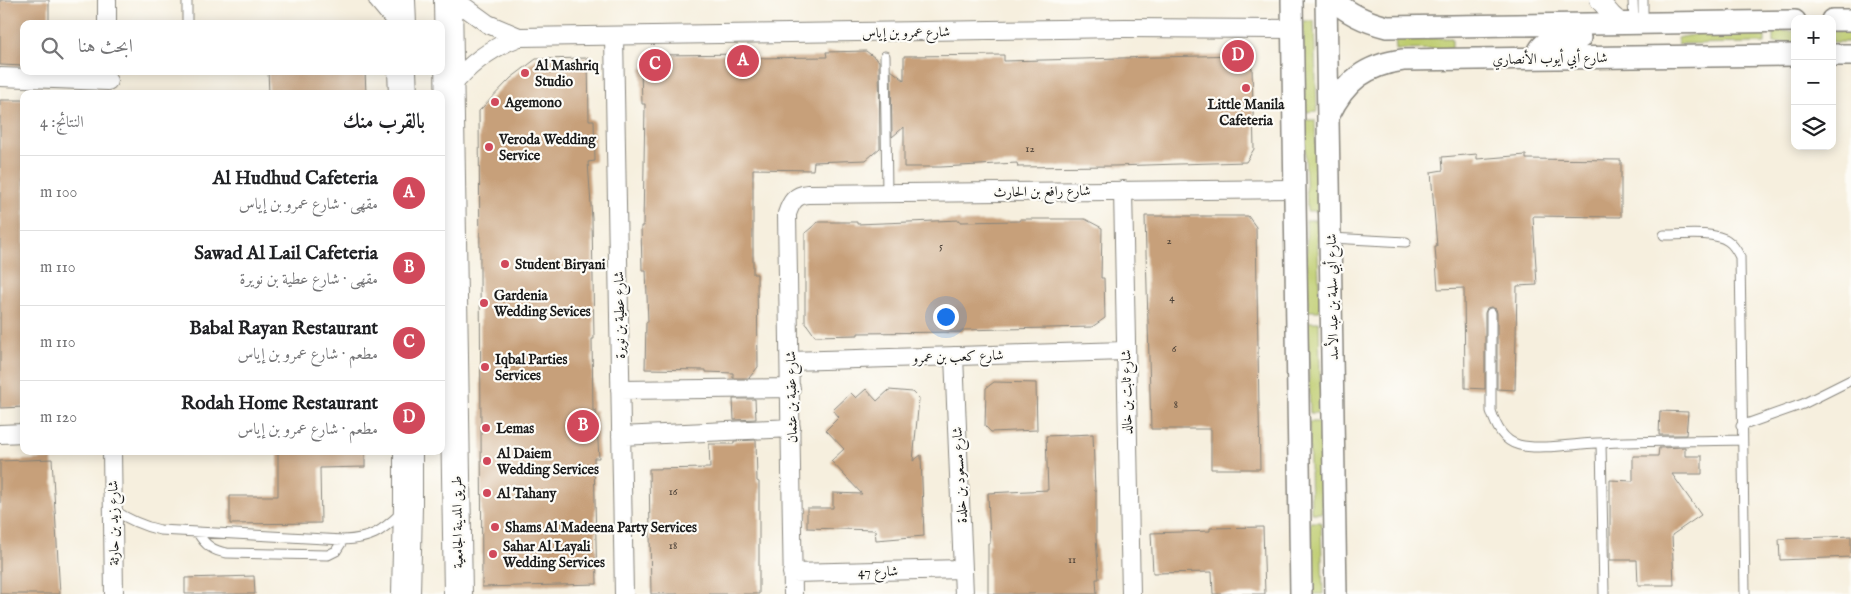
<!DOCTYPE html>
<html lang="ar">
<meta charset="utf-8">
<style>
:root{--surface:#fff;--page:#f6f6f6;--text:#202124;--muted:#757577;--line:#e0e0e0;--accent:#d1495b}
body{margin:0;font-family:"IM FELL English",Amiri,serif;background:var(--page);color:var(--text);direction:rtl}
.controls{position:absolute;right:15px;top:15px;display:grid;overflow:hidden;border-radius:10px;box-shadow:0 2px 12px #0003}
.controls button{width:45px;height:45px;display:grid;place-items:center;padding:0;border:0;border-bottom:1px solid var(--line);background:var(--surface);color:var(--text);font:25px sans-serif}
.you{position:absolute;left:945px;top:316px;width:18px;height:18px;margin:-12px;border:4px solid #fff;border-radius:50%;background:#1a73e8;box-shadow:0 0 0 8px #1a73e833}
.badge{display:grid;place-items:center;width:32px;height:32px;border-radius:50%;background:var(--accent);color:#fff;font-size:16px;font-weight:700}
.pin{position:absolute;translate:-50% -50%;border:2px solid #fff;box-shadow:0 1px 5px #0006}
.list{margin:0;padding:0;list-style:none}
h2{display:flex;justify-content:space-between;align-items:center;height:65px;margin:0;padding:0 20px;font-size:21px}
h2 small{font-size:16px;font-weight:400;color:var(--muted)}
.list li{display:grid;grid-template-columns:32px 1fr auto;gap:15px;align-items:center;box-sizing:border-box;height:75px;padding:0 20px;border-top:1px solid var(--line)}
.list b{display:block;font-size:19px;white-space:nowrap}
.list p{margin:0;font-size:16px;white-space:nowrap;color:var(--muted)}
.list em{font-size:16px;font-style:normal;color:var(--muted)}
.icon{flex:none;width:28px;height:28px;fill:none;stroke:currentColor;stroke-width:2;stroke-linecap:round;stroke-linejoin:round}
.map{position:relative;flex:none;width:1851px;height:594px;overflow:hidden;direction:ltr}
.search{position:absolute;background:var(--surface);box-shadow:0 2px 12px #0003;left:20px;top:20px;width:425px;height:55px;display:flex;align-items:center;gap:12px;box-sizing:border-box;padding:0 18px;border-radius:10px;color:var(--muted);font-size:19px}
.panel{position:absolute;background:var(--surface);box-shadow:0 2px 12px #0003;left:20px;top:90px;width:425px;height:365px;border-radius:10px;direction:rtl}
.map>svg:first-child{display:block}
</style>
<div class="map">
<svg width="1851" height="594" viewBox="0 0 1851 594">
<rect width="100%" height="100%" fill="#fdfcf7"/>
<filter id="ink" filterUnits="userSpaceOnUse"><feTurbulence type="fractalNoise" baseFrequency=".02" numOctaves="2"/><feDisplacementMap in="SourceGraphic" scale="10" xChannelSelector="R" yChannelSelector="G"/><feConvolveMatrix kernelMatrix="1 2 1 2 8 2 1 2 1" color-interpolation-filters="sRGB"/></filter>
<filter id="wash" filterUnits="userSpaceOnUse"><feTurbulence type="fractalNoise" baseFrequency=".0096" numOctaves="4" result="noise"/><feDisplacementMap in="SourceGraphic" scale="20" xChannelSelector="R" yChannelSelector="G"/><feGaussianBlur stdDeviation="1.12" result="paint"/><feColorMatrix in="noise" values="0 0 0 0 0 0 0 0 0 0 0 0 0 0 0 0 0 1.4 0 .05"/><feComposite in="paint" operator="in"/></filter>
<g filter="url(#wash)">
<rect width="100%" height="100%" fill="#f6efde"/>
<path fill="#becc6e" stroke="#6d7445" d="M1303,21H1314L1317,111L1305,112Z
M1773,31H1795V42L1773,43Z
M1832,31H1851V42H1832Z
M1707,32H1765V43L1678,44L1677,38Z
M1395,38H1452V49L1396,50Z
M1304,120H1315L1318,211H1307Z
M1306,220H1317L1320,311H1308Z
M1307,322H1319L1321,413H1310Z
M1309,422H1320L1322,513H1311Z
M1310,522H1321L1323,594H1312Z"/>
<g id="blocks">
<path fill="#c7a07a" d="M0,0H49V24H24V66L0,65Z
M866,51L879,61L880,148L866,160L814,162L813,170L753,169V274H757L758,367L749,378H733V373L706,372V370L645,369L646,322H648L646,270H642L641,226H643L645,104H642L641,69L659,55L751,54V58L827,57L826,52Z
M1004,55V61L1238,55L1252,68L1254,149L1246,162L1113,166L1018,167L1017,163L941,167H904V127L892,137L891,70L904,80V56Z
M588,58L589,120H594L595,161L588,162L592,219L594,339H592L593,411L596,410L599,458H594L597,584L482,587L479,111L511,78L536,59Z
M268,71H365L366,94H269Z
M0,100H24V407L0,408Z
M1477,154V159L1526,155V159L1621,160V217L1533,216L1537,285L1517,286L1515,390L1497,389V313L1496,309L1491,307L1487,308L1485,313V389L1465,388L1464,288L1438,289L1435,247H1437L1431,172L1443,170L1442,157Z
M1145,216H1248L1256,227L1260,469H1211V429H1151Z
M1020,219H1085L1102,228L1101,278H1104L1105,318L1092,327L963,330V332L858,333V335L815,336L805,322V233L818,222H857V224L960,220V222L1020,221Z
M994,382L1036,383L1037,430L991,432L985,426L986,388Z
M866,389L877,401L889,390L912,392L919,399L913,461L921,455L924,536L876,540L875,530L807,528V508H833V493L862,494L831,461L844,449L826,430L839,417L833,410L851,393L856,398Z
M733,399H755L756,419L734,420Z
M1660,411L1688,412L1686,435H1659Z
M1093,434L1095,491H1096V538L1099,579H1096L1097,594H988V544H990L988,493L1048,490L1046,436Z
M756,440L757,481L759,482V594H651L649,469L710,468L709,444H734V441Z
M1685,447V456H1702V474H1672L1701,515L1672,535L1674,585H1638L1637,560H1610V480L1633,481V456H1658L1659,448Z
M278,451H365V467L320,468L321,523L230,524V496H278Z
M52,459L60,594H0V461Z
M1263,527L1265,594H1213L1212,572L1153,573L1151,533L1210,531V528Z
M1851,536V557L1780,560L1779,539Z
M254,576L255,594H185V578Z"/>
</g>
</g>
<g filter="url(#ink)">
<use href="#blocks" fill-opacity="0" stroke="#89867d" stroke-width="1"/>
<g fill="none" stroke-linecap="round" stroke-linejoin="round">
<defs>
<path id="service" d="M1633,0L1634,23
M1643,0V24
M187,24V0
M885,56L887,193
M1664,235C1681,235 1714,231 1728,241C1734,245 1737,251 1740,257L1745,594
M1331,238L1406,242
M1491,313V411C1496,426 1503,441 1519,445C1539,450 1574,444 1596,443C1645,441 1693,441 1742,440
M1741,426L1803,404L1851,380
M1601,443L1604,594
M114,510C129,520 142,526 160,530L343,540C371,539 381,532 401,513
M198,533C205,545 213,551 227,553L328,555L336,551L343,540"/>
<path id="minor" d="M107,0V24
M378,0L398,24
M455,0L488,24L519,37L1125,28L1293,29
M1599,0L1612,15L1622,24
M614,36L624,594
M0,77L108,81
M450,88C469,64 490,48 519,37
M1123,190L1131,594
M954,356L964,594
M790,361L1125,351
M620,390L791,388
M0,434L24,433
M621,436L791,428
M112,451L114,594
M792,573L963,569
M793,594L787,214C791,202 795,195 808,194L1295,189"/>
<path id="tertiary" d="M1292,0L1301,594
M1326,0L1336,594
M1334,0C1349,15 1367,22 1387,27L1795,21
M1832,20H1851
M1832,55H1851
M1536,58C1542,36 1561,38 1580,38
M1329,115C1345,81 1366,65 1403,60L1795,55"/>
<path id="primary" d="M401,0L402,24
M448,0L458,594
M402,71L403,94
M406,594L408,506V451"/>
</defs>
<use href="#service" stroke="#89867d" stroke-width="11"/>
<use href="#minor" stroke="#89867d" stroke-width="20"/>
<use href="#tertiary" stroke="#89867d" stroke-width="24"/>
<use href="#primary" stroke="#89867d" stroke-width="30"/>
<use href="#service" stroke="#fff" stroke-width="9"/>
<use href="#minor" stroke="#fff" stroke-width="18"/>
<use href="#tertiary" stroke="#fff" stroke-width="21"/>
<use href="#primary" stroke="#fff" stroke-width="28"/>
</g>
</g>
<g fill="#d1495b" stroke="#fdfcf7" stroke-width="2">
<circle cx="525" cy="73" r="5"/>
<circle cx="1246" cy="88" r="5"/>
<circle cx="495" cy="102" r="5"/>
<circle cx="489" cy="147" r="5"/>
<circle cx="505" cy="264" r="5"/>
<circle cx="484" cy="303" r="5"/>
<circle cx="485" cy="367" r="5"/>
<circle cx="486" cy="428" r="5"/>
<circle cx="487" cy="461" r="5"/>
<circle cx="487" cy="493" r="5"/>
<circle cx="495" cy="527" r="5"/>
<circle cx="493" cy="554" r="5"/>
</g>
<g text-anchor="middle" stroke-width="4.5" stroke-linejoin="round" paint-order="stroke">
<g font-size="11" fill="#473d34">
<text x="1030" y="152">12</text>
<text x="1169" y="244">2</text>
<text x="941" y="249">5</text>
<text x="1172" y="301">4</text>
<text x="1174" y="352">6</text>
<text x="1176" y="408">8</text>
<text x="673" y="495">16</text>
<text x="673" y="549">18</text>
<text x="1072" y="563">11</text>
</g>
<g font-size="14" fill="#1c1c1c" stroke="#fdfcf7">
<text transform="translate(906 32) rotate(-1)" y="5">شارع عمرو بن إياس</text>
<text transform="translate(1550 58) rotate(-1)" y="5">شارع أبي أيوب الأنصاري</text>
<text transform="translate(1042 191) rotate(-1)" y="5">شارع رافع بن الحارث</text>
<text transform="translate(1332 297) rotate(-91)" y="5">شارع أبي سلمة بن عبد الأسد</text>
<text transform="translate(619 315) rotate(-91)" y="5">شارع عطية بن نويرة</text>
<text transform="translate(958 356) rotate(-2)" y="5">شارع كعب بن عمرو</text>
<text transform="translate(1126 392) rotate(-91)" y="5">شارع ثابت بن خالد</text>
<text transform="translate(791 397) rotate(-91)" y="5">شارع عقبة بن عثمان</text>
<text transform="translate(959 475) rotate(-93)" y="5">شارع مسعود بن خلدة</text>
<text transform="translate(457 522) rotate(-91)" y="5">طريق المدينة الجامعية</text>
<text transform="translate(113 523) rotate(-91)" y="5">شارع زيد بن حارثة</text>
<text transform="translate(878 571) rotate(-1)" y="5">شارع 47</text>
</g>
<g font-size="14" font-weight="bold" fill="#1c1c1c" stroke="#fdfcf7" text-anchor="start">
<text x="535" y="70">Al Mashriq<tspan x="535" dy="16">Studio</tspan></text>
<text x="505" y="107">Agemono</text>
<text x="1246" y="109" text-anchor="middle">Little Manila<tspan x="1246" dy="16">Cafeteria</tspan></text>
<text x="499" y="144">Veroda Wedding<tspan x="499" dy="16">Service</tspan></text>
<text x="515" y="269">Student Biryani</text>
<text x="494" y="300">Gardenia<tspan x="494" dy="16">Wedding Sevices</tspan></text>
<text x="495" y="364">Iqbal Parties<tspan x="495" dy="16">Services</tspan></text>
<text x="496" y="433">Lemas</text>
<text x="497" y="458">Al Daiem<tspan x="497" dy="16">Wedding Services</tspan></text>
<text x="497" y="498">Al Tahany</text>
<text x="505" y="532">Shams Al Madeena Party Services</text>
<text x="503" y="551">Sahar Al Layali<tspan x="503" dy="16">Wedding Services</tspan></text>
</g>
</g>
</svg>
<div class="controls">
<button>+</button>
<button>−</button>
<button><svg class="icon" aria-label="layers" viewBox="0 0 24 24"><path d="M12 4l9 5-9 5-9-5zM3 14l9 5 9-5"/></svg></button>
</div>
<div class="you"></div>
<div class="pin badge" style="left:743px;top:61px">A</div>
<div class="pin badge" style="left:583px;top:426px">B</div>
<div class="pin badge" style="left:655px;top:65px">C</div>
<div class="pin badge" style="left:1238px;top:56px">D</div>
<div class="search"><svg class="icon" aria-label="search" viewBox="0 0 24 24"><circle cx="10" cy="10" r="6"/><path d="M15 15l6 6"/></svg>ابحث هنا</div>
<section class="panel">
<h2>بالقرب منك<small>النتائج: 4</small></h2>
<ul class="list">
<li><span class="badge">A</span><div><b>Al Hudhud Cafeteria</b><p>مقهى · شارع عمرو بن إياس</p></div><em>100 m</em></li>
<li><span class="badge">B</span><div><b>Sawad Al Lail Cafeteria</b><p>مقهى · شارع عطية بن نويرة</p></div><em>110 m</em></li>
<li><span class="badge">C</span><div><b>Babal Rayan Restaurant</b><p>مطعم · شارع عمرو بن إياس</p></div><em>110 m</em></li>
<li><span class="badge">D</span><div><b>Rodah Home Restaurant</b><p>مطعم · شارع عمرو بن إياس</p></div><em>120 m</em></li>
</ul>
</section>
</div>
